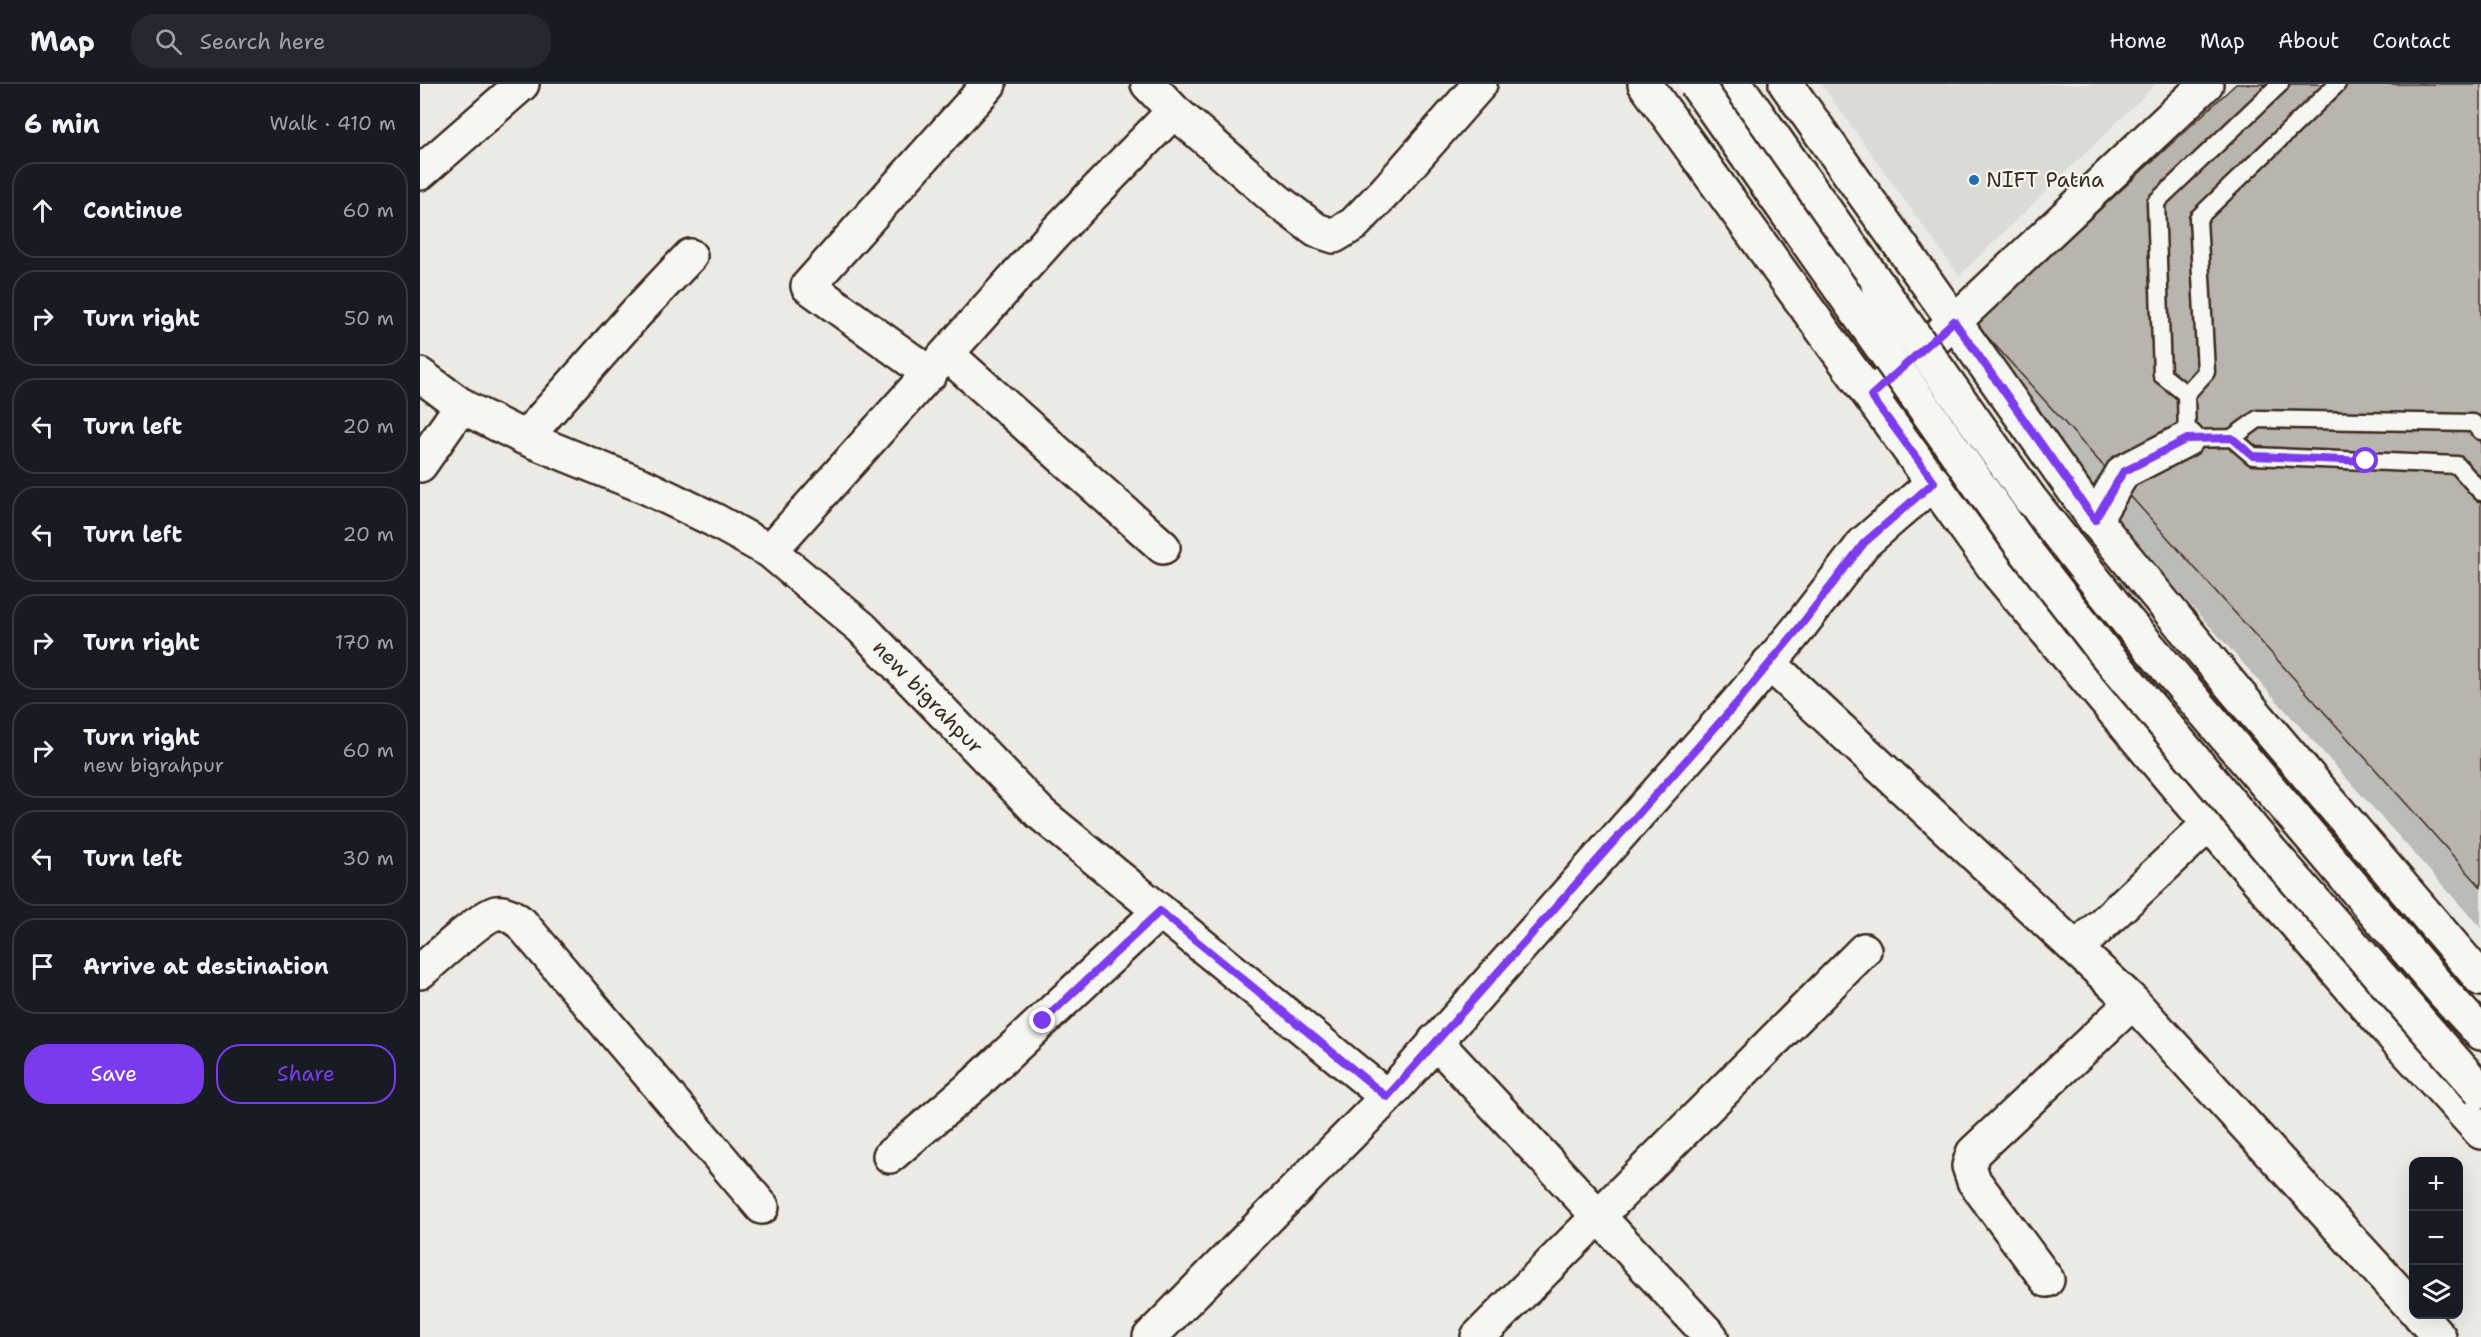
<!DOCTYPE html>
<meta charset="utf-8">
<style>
:root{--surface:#171b24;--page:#242831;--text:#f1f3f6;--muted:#9ea1a6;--line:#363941;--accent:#7c3aed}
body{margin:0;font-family:"Shantell Sans",sans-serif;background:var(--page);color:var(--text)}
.controls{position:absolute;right:18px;bottom:18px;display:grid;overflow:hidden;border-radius:12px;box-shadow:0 6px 24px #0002}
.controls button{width:54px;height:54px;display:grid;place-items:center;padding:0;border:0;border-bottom:2px solid var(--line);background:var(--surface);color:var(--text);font:30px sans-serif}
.stop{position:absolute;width:18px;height:18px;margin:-14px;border:4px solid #7c3aed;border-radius:50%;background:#fff}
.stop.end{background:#7c3aed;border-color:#fff;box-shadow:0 2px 6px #0008}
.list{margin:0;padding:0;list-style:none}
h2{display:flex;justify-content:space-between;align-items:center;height:78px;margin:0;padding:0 24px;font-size:26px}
h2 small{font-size:20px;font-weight:400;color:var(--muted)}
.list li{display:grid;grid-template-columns:39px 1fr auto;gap:18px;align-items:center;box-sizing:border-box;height:96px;margin:0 12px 12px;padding:0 12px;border:2px solid var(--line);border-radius:24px}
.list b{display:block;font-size:22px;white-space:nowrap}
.list p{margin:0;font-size:20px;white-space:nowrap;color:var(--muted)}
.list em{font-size:20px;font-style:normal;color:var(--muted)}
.actions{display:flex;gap:12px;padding:18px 24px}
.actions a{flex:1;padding:14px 0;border:2px solid var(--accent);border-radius:24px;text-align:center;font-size:21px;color:var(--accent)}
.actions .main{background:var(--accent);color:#fff}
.icon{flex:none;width:33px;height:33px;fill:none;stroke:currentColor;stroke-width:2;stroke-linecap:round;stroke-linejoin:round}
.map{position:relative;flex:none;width:2061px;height:1253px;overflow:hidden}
header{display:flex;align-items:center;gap:36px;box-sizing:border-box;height:84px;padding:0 30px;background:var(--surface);border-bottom:2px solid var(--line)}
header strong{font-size:28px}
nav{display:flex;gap:33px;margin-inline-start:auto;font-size:21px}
.search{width:420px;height:54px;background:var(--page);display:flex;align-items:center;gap:15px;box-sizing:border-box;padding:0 21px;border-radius:24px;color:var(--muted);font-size:22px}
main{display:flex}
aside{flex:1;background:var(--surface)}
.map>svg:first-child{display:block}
</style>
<header>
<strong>Map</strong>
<div class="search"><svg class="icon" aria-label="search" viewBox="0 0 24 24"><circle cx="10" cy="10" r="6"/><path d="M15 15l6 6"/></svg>Search here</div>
<nav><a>Home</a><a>Map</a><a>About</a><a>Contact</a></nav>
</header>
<main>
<aside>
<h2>6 min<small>Walk · 410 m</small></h2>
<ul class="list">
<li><svg class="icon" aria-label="ahead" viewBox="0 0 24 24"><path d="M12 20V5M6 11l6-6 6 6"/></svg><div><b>Continue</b></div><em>60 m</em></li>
<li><svg class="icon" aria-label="right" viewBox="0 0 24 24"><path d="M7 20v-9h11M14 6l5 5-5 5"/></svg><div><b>Turn right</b></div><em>50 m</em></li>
<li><svg class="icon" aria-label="left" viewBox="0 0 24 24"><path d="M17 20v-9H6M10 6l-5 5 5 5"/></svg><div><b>Turn left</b></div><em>20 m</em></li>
<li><svg class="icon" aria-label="left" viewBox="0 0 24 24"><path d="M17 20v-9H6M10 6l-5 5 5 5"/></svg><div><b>Turn left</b></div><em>20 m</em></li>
<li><svg class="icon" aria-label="right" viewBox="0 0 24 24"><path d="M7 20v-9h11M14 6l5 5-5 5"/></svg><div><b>Turn right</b></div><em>170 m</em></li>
<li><svg class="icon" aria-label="right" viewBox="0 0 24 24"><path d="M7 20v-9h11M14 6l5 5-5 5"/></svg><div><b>Turn right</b><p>new bigrahpur</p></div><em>60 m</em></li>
<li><svg class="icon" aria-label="left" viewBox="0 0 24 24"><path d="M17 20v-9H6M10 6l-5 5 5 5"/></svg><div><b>Turn left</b></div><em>30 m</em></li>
<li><svg class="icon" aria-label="arrive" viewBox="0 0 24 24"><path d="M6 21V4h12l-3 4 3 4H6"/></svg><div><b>Arrive at destination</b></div></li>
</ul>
<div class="actions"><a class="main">Save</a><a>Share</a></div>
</aside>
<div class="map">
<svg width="2061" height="1253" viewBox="0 0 2061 1253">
<rect width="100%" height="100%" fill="#ebeae5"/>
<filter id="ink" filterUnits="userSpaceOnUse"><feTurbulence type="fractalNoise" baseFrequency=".0167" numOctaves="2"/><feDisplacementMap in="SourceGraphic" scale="12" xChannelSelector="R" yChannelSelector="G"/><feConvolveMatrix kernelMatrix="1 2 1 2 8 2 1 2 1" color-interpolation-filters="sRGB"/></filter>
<g filter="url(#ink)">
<path fill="#dcdad4" d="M1401,0H1736L1539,192Z"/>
<path fill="#0003" d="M1818,0H2061V844L1537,261Z"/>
<path fill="#bab4ae" stroke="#3b2a1e" stroke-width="1.5" d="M1816,0H2061V803L1556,240Z"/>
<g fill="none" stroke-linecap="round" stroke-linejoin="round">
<defs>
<path id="lane" d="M1917,0L1778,134L1786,288L1766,310L1767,355L1812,354L1838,335L2053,339L2061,347
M1766,310L1742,291L1736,118L1860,0
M1812,354L1833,372L2037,381L2061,408"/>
<path id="street" d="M728,0L754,27
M0,89L102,0
M527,270L743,463
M510,290L388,202L569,0
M0,291L45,324L105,354L226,403L294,436L350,467L442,544L620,729L967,1013
M1451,312L1535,237L1786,0
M105,354L218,227L270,172
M0,381L42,321
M1675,436L1703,388L1767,355
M350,467L633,151L754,27L859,118L896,146L914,152L934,140L966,107L1060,0
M1349,579L1713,918
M1656,865L1790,739
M0,888C14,876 62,832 76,829C85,827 94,834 101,839L342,1123
M1015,957L1291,1253
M470,1072L556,999L740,827
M1627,1196L1554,1097L1549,1082L1553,1069L1713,918L1994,1225
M1999,1230L2019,1253
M730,1253L967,1013L1316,620L1378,545L1444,459L1514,398
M1058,1253L1444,866"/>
<path id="primary" d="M1225,0L1578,489L1766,713L1966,944L2061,1048
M1366,0L1675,436L1814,605L2061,895"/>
<path id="highway" d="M1316,0L1458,201
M1610,415L1707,537L2024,909L2061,949"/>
</defs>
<use href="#lane" stroke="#3b2a1e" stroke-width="21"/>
<use href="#street" stroke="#3b2a1e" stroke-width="38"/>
<use href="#primary" stroke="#3b2a1e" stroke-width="38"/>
<use href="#highway" stroke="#3b2a1e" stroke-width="38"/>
<use href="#lane" stroke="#f6f6f2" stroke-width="16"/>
<use href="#street" stroke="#f6f6f2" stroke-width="33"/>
<use href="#primary" stroke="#f6f6f2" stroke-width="33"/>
<use href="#highway" stroke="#f6f6f2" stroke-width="33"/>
<defs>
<path id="highway-bridge" d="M1276,0L1602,462L1685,569L1852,769L2061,1007
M1458,201L1610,415"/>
</defs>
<use href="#highway-bridge" stroke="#3b2a1e" stroke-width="38" stroke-linecap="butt"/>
<use href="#highway-bridge" stroke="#f6f6f2" stroke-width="33"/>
</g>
</g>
<g fill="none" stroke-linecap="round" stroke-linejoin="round" filter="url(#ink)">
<path stroke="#7c3aed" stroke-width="8" d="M623,937L740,827L967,1013L1316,620L1378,545L1444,459L1514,398L1451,312L1534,237L1675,436L1703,388L1767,355L1812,354L1833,372L1946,377"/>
</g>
<circle fill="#1f6fb2" stroke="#f6f6f2" stroke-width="2" cx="1554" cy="96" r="6"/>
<g text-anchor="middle" stroke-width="4.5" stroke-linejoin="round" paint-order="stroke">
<g font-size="21" fill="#3b2a1e" stroke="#f6f6f2" text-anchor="start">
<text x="1566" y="103">NIFT Patna</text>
</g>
<g font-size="21" fill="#3b2a1e" stroke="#f6f6f2">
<text transform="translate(508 613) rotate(46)" y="7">new bigrahpur</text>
</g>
</g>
</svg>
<div class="controls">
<button>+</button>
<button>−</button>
<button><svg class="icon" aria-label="layers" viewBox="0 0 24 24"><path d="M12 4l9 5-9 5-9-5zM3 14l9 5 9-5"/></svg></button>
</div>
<div class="stop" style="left:1946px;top:377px"></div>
<div class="stop end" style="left:623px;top:937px"></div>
</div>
</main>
